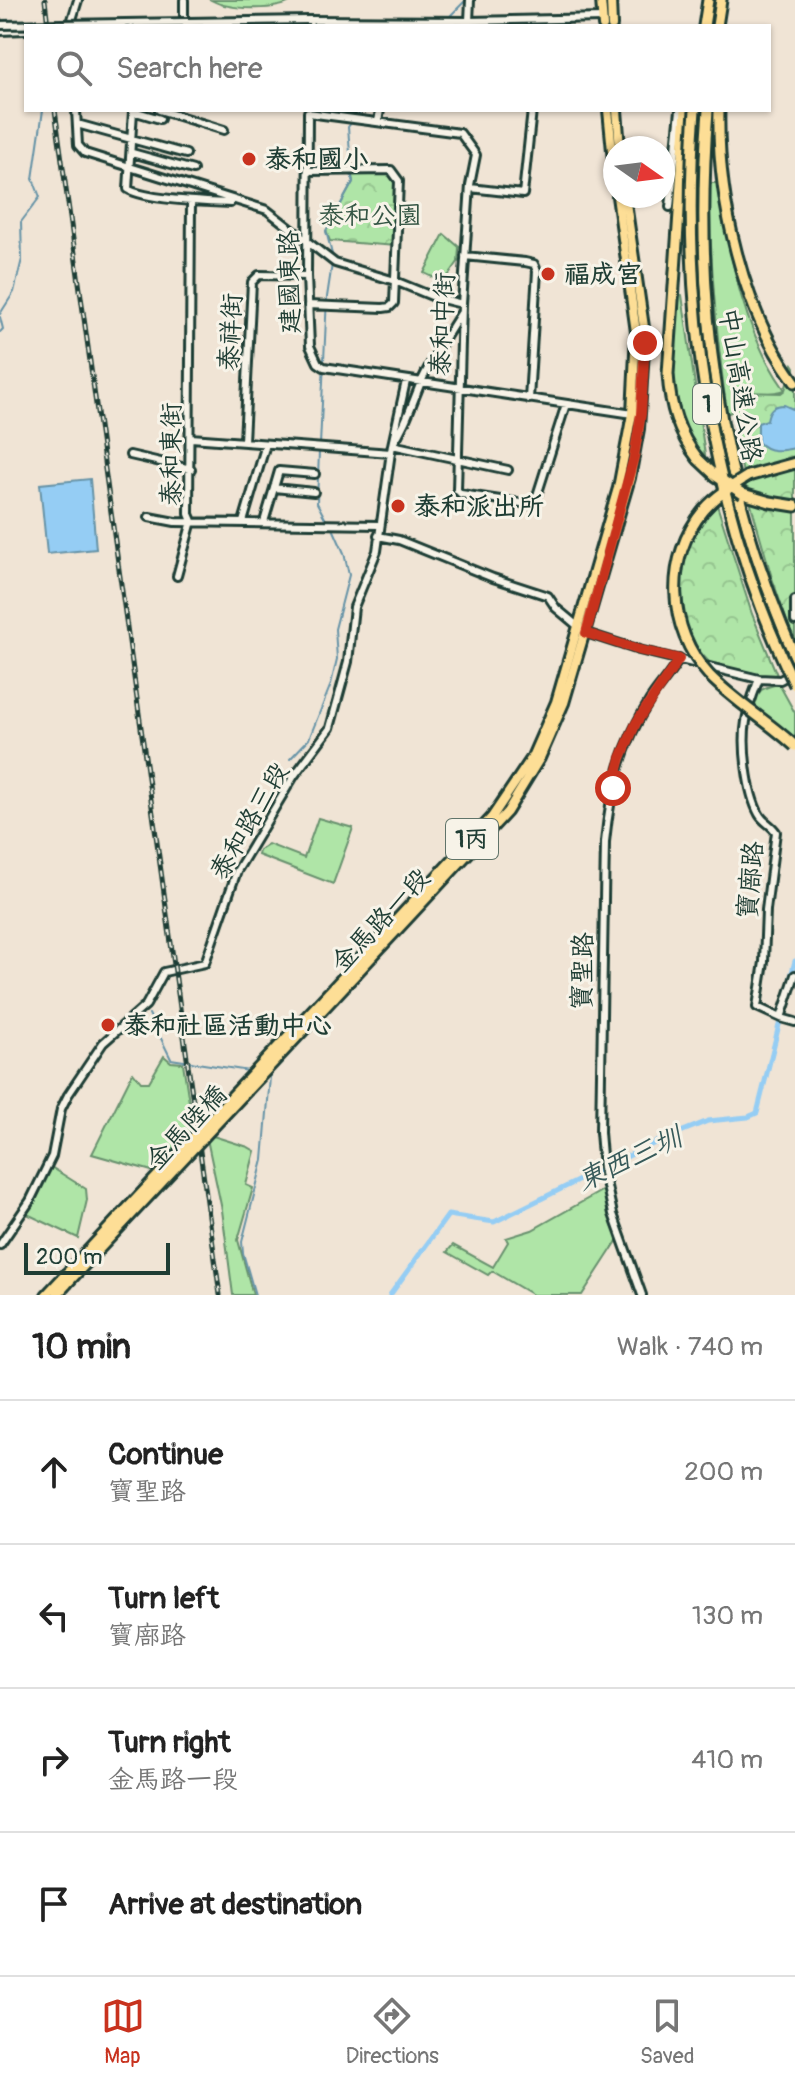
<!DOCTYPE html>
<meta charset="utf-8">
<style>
:root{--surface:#fff;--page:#f6f6f6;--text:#222;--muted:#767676;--line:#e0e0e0;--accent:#c8321e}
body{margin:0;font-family:Pangolin,"LXGW WenKai TC",sans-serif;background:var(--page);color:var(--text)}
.compass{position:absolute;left:603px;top:136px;width:72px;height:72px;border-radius:50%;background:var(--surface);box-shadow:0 2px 6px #0004;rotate:104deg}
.scale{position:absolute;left:24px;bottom:20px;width:146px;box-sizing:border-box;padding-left:8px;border:4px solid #1f3d34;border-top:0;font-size:22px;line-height:28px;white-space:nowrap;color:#1f3d34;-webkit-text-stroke:6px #f7f3e8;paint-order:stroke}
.stop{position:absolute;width:24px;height:24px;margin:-18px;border:6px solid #c8321e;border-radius:50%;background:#fff}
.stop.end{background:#c8321e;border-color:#fff;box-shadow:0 2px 8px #0008}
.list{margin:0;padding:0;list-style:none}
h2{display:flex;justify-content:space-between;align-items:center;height:104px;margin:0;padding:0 32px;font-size:34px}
h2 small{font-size:26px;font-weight:400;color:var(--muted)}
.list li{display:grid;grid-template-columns:52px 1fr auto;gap:24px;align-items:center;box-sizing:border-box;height:144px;padding:0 32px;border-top:2px solid var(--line)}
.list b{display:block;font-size:30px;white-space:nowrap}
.list p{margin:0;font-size:26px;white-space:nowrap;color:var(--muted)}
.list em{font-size:26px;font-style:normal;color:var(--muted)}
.icon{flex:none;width:44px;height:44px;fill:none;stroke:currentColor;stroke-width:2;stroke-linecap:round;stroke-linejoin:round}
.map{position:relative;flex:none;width:795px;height:1295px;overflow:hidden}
.search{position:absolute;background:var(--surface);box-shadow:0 2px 6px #0004;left:24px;right:24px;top:24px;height:88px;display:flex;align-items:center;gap:20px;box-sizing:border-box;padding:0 28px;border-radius:0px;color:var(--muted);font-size:30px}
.sheet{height:680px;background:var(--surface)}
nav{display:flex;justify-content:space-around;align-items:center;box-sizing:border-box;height:112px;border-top:2px solid var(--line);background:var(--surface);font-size:22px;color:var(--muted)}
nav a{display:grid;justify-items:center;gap:4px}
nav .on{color:var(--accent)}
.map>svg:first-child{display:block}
</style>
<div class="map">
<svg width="795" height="1295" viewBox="0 0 795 1295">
<defs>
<pattern id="forest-crowns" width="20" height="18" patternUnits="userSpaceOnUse" patternTransform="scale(2)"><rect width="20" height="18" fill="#afe5a7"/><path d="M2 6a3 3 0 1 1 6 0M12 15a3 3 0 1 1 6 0" fill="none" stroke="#96c590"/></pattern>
</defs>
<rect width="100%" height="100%" fill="#f0e4d5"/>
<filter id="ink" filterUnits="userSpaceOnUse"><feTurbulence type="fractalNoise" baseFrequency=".0125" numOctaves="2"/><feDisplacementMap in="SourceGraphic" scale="16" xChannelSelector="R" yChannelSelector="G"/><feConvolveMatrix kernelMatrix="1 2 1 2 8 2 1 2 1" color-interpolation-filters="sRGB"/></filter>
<g filter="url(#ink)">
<path fill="#afe5a7" stroke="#67916e" stroke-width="2" d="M211,0H293C277,12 228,10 211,0Z
M710,183H717C730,255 742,330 785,390C771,396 754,391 738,396L732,411L727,414C717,337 709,261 710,183Z
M444,234L459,247L458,262L437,292L441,281L424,273Z
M672,293L682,295L705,455C661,425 671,339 672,293Z
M779,684L795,713V741L753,706C756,689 765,687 779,684Z
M318,818L353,828L333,884L258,855L259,850L268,844L304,858Z
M164,1056L171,1062L183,1063L193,1128L152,1171L92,1154L133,1072L141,1082H149Z
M213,1136L248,1147L255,1151L246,1185L253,1188L238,1240L253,1295H233L222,1210L207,1139Z
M51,1167L86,1189L87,1200L78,1238L27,1214Z
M605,1189L612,1226L619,1238L582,1295H533L492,1271L488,1275L447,1252L453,1245L493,1267L508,1242L506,1238L532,1230Z"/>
<path fill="url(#forest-crowns)" stroke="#67916e" stroke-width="2" d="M351,170H391L396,174V246L330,241L326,231L353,182Z
M793,364L795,367V645L772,578L744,480L732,411L742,392L781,393L785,390Z
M717,505L752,614L777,675L772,677L711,664C667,623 673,543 717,505Z"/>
<path fill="#95cdf4" stroke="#6693a7" stroke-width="2" d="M784,405L795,410V448C781,451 768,453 758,442V423L767,420C769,409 773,405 784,405Z
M90,479L96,549L47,554L40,484Z"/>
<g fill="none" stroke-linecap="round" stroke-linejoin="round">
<path stroke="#6693a7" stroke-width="2" d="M447,19L466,0
M356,117L362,110
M351,166L348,127L352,122
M333,258L326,231L353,182L351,173
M0,314L14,292L22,259L21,222L40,197L33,179L43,110
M0,317L3,329L0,332
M320,445L327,297L332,264
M319,452L317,503L327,522
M290,759L309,739L331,684L337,659L335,629L349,575L344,553L332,526
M149,1014L171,1059L249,1071
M255,1295L243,1253L242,1242L263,1160L270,1077L267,1076"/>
<path stroke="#95cdf4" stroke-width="5" d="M789,984L795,961
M390,1295L448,1215L494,1222L663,1139L708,1121L748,1117L757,1113L781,1017"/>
<defs>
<path id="minor" d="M184,0V26
M469,21L470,0
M70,26L78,0
M310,26L309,20L469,21L603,18
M0,31L26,30
M76,110L78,145L85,153L267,210L335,263L395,281L434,297L462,304
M159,110L224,130
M133,111L128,189C145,200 207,202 230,203
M133,111L160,119
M308,112L307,276L310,346L318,363L324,367L633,414
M308,113L460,133L476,155L470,185L462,304L457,490L461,494L534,505L566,404
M378,122L380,110
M77,124L186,154
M132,153L193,170
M308,171L391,170L399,181L394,303L390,307L383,308L308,305
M470,188L523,194L532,110
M670,207L680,110
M465,256L525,262L534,264L537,271L529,399
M461,313C447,335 433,357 422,380C412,403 406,425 392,445L508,470
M191,438L391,453
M244,441L252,282L259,275L307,276
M130,455L191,469
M274,488L314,492
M149,517L175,522L379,525
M243,522L266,444
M264,522L279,471L315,474
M378,536L399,540L493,578L548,596L556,608L586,633L639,650L759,679L780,680L795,672
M177,576L192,521L189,514L191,201
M795,600V621
M759,679C754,692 748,706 746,721C742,745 747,792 759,814C763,822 771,824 776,832L766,910L764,962L757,1007L781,1018L795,1022
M781,1018L795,975
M0,1245L30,1201L52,1156L61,1109L68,1095L103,1043L146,1005L164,972L205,963L237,871L294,776L330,728L348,662L354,607L377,551L392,445L406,381
M642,1295L613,1214L603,1168L600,1132L605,842C610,790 622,744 650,700C659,686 671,674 679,659"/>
<path id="major" d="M601,0L603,26
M611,0L612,26
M608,110L615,181
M617,110L620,148
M328,993L492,817L531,759L556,702L618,488L632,414L636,332L617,196
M334,998L507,812L540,758L564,703L630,478L639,429L645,334L625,196
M46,1295L62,1278
M57,1295L67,1284"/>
<path id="highway" d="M704,26L708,0
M717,26L721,0
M686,110L668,374C670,406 678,433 698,459
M708,110C693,302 717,479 795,657
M719,110C717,198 742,311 795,382
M748,476L795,463
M743,494L770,502L795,506"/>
</defs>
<use href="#minor" stroke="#1f3d34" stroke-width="12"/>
<use href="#major" stroke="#1f3d34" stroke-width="14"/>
<use href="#highway" stroke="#1f3d34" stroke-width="15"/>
<use href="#minor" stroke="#f7f3e8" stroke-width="6"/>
<use href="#major" stroke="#fdde96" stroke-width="8"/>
<use href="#highway" stroke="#fdde96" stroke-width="9"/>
<defs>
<path id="rail" d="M45,0L48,26
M55,110L220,1295"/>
</defs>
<use href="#rail" stroke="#1f3d34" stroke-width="5"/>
<use href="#rail" stroke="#f7f3e8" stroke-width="2" stroke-dasharray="6" stroke-linecap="butt"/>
<defs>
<path id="minor-bridge" d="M0,25L309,20"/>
<path id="major-bridge" d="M62,1278L328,993
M67,1284L334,998"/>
<path id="highway-bridge" d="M695,110C680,302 709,510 795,685
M698,459L716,476L743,494
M748,476C732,486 716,496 704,510C664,558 667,629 709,675C735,702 768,721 795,746"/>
</defs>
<use href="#minor-bridge" stroke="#1f3d34" stroke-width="12" stroke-linecap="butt"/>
<use href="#major-bridge" stroke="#1f3d34" stroke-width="14" stroke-linecap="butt"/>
<use href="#highway-bridge" stroke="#1f3d34" stroke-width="15" stroke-linecap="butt"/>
<use href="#minor-bridge" stroke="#f7f3e8" stroke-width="6"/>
<use href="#major-bridge" stroke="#fdde96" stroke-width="8"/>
<use href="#highway-bridge" stroke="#fdde96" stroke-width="9"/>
</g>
</g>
<g fill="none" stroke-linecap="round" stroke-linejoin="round" filter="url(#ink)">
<path stroke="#c8321e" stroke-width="10" d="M613,788L621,758L636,723L679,659L639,650L586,633L634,457L641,414L645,343"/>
</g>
<g fill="#c8321e" stroke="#f7f3e8" stroke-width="3">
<circle cx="249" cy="159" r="8"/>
<circle cx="548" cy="274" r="8"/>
<circle cx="398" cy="506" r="8"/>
<circle cx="108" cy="1025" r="8"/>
</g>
<g text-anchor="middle" stroke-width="6" stroke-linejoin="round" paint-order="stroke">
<g fill="#f7f3e8" stroke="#60746a" stroke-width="2">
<rect x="693" y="384" width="28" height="40" rx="6"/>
<rect x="446" y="819" width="52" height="40" rx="6"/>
</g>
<g font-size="24" font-weight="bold" fill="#1f3d34">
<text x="707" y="412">1</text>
<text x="472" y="847">1丙</text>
</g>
<g font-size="26" font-weight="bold" fill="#1f3d34" stroke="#f7f3e8" text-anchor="start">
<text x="265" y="168">泰和國小</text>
<text x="564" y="283">福成宮</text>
<text x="414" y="515">泰和派出所</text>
<text x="124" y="1034">泰和社區活動中心</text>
</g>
<g font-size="26" fill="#355645" stroke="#f7f3e8">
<text x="370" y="224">泰和公園</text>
</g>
<g font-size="26" fill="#1f3d34" stroke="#f7f3e8">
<text transform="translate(289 282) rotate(-91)" y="9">建國東路</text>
<text transform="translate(442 324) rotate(-87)" y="9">泰和中街</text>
<text transform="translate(230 332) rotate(-87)" y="9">泰祥街</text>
<text transform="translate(741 385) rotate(81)" y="9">中山高速公路</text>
<text transform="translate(171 454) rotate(-90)" y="9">泰和東街</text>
<text transform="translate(249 821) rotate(-60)" y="9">泰和路三段</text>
<text transform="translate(750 880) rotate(-85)" y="9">寶廍路</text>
<text transform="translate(380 920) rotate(-47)" y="9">金馬路一段</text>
<text transform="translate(582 971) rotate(-89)" y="9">寶聖路</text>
<text transform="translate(186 1127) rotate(-47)" y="9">金馬陸橋</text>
</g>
<g font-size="28" font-style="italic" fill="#375a5a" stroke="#f7f3e8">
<text transform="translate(629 1158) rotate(-25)" y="10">東西三圳</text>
</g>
</g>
</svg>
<svg class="compass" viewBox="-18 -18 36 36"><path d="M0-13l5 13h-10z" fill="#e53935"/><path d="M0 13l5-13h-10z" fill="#767676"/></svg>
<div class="scale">200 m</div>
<div class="stop" style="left:613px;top:788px"></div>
<div class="stop end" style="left:645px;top:343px"></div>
<div class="search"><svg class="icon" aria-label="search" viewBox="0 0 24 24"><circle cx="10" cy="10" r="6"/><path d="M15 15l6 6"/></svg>Search here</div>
</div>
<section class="sheet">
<h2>10 min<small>Walk · 740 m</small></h2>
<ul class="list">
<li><svg class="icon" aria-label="ahead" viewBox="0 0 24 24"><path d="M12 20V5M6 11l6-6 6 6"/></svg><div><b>Continue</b><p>寶聖路</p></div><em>200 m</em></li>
<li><svg class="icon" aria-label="left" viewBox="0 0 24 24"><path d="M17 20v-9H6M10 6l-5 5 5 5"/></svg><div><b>Turn left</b><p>寶廍路</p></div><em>130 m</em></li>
<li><svg class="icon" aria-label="right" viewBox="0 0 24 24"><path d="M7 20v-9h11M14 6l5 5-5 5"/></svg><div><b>Turn right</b><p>金馬路一段</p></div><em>410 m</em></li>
<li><svg class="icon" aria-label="arrive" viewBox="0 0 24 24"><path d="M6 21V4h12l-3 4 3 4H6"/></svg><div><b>Arrive at destination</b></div></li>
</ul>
</section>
<nav>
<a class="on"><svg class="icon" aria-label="map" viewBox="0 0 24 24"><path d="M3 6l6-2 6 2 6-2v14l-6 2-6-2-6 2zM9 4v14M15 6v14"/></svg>Map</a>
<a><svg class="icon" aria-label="directions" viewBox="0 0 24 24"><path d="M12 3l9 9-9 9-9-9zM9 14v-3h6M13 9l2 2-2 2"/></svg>Directions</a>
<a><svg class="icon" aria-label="saved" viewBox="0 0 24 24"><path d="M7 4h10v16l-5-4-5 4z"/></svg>Saved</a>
</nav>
